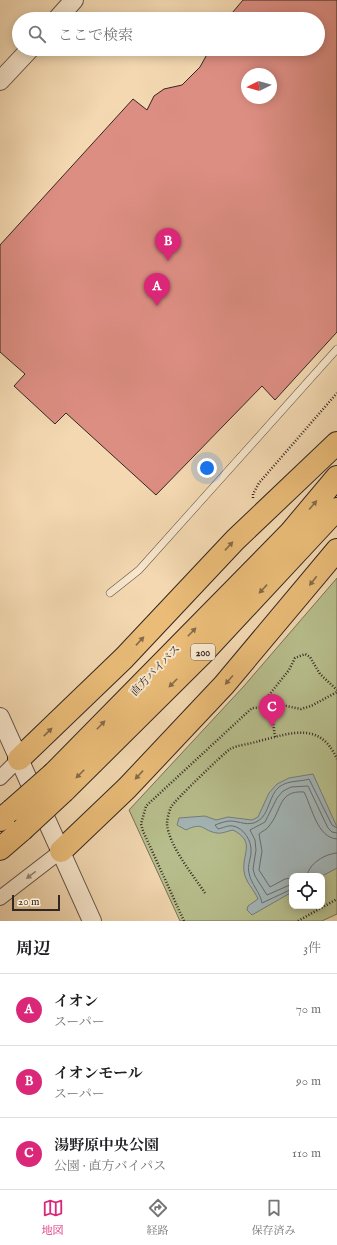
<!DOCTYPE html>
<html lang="ja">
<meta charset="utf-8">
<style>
:root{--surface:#fff;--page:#f2f2f2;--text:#202124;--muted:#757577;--line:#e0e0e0;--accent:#db2777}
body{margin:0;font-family:"IM FELL English","Noto Serif JP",serif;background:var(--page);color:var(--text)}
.controls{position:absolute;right:12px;bottom:12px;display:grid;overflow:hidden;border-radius:8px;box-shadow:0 2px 10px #0003}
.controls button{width:36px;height:36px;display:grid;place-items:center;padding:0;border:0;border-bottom:1px solid var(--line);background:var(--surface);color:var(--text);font:20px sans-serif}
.compass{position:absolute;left:241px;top:68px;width:36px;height:36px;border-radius:50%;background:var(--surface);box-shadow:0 2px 10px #0003;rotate:265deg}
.scale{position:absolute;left:12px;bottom:10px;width:48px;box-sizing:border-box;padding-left:4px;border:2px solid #332722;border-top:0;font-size:11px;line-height:14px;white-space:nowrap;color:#332722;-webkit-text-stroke:3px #f7e6cc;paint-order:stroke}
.you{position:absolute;left:207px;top:468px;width:14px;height:14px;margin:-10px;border:3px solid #fff;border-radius:50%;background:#1a73e8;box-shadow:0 0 0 6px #1a73e833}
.badge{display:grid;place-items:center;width:26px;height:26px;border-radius:50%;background:var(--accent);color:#fff;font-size:13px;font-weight:700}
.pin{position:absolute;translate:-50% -33px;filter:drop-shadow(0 1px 2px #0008)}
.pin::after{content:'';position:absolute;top:21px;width:14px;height:12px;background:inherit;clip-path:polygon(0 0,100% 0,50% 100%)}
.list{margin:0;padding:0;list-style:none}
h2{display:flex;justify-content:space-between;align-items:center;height:52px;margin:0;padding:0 16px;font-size:17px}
h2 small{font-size:13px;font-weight:400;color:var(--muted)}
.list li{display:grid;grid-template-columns:26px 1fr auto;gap:12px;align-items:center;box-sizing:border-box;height:72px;padding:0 16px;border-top:1px solid var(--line)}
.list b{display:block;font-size:15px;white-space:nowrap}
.list p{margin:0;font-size:13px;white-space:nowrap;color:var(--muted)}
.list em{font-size:13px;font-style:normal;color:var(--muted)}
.icon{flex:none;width:22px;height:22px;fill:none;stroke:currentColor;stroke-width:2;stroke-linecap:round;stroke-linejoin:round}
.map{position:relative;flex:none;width:337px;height:921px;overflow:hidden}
.search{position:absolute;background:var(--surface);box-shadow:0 2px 10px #0003;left:12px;right:12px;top:12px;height:44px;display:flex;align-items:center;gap:10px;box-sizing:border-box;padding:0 14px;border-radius:22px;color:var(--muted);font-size:15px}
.sheet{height:268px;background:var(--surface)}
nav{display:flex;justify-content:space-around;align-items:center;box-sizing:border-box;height:56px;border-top:1px solid var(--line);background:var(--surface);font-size:11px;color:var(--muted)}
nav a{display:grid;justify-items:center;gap:2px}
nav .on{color:var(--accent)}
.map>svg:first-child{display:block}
</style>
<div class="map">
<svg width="337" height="921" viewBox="0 0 337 921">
<rect width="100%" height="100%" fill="#f3d8b1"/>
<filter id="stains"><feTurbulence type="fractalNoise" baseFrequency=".005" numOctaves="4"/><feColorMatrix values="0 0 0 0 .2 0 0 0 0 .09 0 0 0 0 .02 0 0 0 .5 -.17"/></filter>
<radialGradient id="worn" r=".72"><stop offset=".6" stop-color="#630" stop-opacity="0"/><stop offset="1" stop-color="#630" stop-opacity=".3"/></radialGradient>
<path fill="#b8bf8e" stroke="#767358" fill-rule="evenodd" d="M337,578V914L322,921H180L129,810L244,686ZM292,876H322V906H292Z"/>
<path fill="#a3b6b8" stroke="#767d7c" d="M313,774L337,827V868L322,876H292V892L252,915L247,910L248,906L258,899C254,889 245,882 244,871C242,853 256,842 233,830C228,831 221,834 217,833C202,831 204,821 186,830L177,825L179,818L205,816L216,820L228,817L252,820L258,817L269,793L277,784L289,778Z"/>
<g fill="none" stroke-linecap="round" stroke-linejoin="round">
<path stroke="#6b6e6d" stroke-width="1" d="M307,876C309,863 325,854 337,853
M292,878L285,879L270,887L259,870L262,851L259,834C262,831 267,830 269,826C282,811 278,790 304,792C312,807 317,838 337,839
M292,884L267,895L255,876L253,869L256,850L255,840L250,830L265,822L277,798L283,791L291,787L308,786L328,828L332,832L337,833
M292,889L262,903C260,892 251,884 249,873C247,865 251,859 251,852C252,841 244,828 233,826C228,825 223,828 218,829L215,825C220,823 226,821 230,821C240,821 248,827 258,821C269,815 269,795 279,787C288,780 300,782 309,779L332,825L337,828"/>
</g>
<path fill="#dd8e83" stroke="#332722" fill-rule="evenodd" d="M243,0H337V332L275,400L262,386L156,495L66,413L55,424L14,386L25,374L0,352V245L133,99L147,110L154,96L164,89L182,85L200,67L210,49H318V19H227ZM247,74H271V98H247Z"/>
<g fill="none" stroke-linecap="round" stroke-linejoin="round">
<defs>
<path id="service" d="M110,593L139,570L337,349"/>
<path id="minor" d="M0,778L19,759
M0,898L61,851"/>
<path id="tertiary" d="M57,19L74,0
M0,81L30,49
M0,717L92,921"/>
<path id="trunk" d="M19,759L124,658L235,540L337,443
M54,773L290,533L337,477
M64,791L201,655L337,509
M0,820L12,810
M0,849L22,830
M61,851L127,788L224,685L337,550"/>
</defs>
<use href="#service" stroke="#635346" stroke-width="8"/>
<use href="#minor" stroke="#635346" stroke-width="16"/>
<use href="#tertiary" stroke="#635346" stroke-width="20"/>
<use href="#trunk" stroke="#332722" stroke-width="24"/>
<path stroke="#332722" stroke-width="2.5" stroke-dasharray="1 2" stroke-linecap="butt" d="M253,498V494L259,483L337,393
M275,737L269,695L289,670L295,658L305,654L310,657L320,674L337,690
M205,893C193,875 169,846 167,824C167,819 169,812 171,807C175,800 223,754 230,749C237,745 251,744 259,741C292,733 320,721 337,759
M184,921L143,831L141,824L146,806L252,708L286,706L301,709L311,706L337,692
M298,921L337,899"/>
<use href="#service" stroke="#f7e6cc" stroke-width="7"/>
<use href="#minor" stroke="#f7e6cc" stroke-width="14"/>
<use href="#tertiary" stroke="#f7e6cc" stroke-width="18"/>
<use href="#trunk" stroke="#eabc78" stroke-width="22"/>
<defs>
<path id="trunk-bridge" d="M12,810L54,773
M22,830L64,791"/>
</defs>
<use href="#trunk-bridge" stroke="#332722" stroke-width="24" stroke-linecap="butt"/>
<use href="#trunk-bridge" stroke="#eabc78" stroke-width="22"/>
</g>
<defs><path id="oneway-solid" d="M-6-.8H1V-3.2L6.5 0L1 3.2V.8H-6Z"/></defs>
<g fill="#856a49">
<use href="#oneway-solid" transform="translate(313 505) rotate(-49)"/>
<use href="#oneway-solid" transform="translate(229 546) rotate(-47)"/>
<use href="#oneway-solid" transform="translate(313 581) rotate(128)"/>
<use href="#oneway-solid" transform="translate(263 589) rotate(133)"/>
<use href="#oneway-solid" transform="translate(192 632) rotate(-46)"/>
<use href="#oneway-solid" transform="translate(140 641) rotate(-47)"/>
<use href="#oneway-solid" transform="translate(229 680) rotate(131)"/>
<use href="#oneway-solid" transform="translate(173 683) rotate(135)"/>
<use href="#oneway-solid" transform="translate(101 725) rotate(-46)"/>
<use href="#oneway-solid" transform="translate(48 732) rotate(-44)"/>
<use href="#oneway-solid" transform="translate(80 774) rotate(135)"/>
<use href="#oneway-solid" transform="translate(139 775) rotate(133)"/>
</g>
<use fill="#958677" href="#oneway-solid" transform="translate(31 875) rotate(142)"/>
<g text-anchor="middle" stroke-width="4" stroke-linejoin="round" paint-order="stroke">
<rect fill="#f7e6cc" stroke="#6e6055" stroke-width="1" x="191" y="644" width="24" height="16" rx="3"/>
<g font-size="10" font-weight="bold" fill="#332722">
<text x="203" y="656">200</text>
</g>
<g font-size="11" fill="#332722" stroke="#f7e6cc">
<text transform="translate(155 670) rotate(-46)" y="4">直方バイパス</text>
</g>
</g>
<rect width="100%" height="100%" filter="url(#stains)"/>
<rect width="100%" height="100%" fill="url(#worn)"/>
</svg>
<div class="controls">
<button><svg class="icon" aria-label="locate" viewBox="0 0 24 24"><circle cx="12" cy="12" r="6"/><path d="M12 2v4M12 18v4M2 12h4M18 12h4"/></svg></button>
</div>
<svg class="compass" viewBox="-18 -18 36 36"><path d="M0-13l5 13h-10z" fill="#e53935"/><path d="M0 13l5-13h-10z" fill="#757577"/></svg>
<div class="scale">20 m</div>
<div class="you"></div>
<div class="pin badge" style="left:157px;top:306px">A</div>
<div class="pin badge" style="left:168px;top:261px">B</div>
<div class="pin badge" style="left:272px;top:727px">C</div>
<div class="search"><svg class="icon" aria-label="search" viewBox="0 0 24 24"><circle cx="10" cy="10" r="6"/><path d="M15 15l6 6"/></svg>ここで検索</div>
</div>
<section class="sheet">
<h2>周辺<small>3件</small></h2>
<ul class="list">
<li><span class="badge">A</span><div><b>イオン</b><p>スーパー</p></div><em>70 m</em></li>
<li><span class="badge">B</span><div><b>イオンモール</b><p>スーパー</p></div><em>90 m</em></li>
<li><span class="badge">C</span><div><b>湯野原中央公園</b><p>公園 · 直方バイパス</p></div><em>110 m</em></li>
</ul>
</section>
<nav>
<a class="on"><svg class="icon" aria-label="map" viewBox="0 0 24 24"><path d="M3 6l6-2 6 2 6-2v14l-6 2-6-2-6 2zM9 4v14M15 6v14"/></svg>地図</a>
<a><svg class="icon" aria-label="directions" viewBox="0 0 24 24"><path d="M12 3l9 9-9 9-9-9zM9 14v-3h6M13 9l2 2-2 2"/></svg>経路</a>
<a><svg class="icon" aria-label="saved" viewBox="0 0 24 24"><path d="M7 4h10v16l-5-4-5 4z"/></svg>保存済み</a>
</nav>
